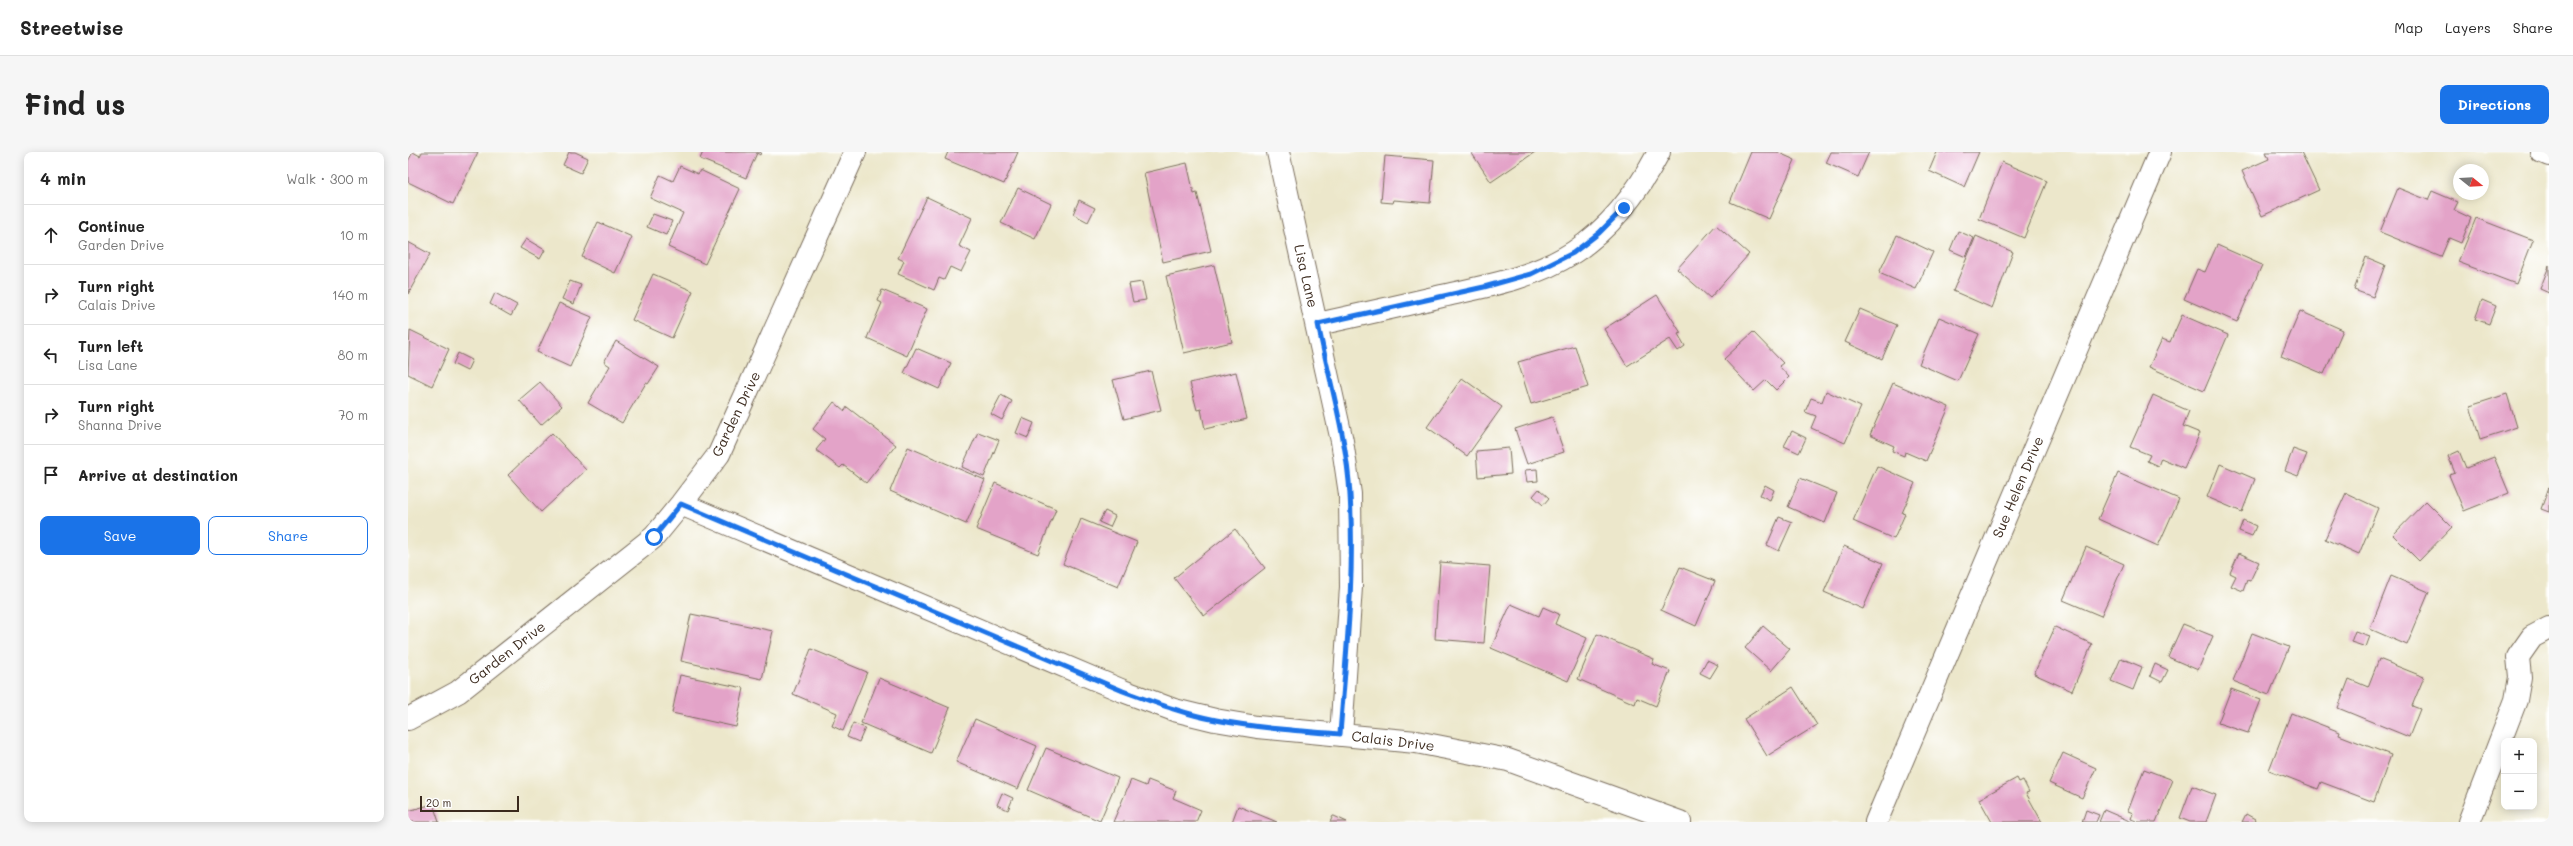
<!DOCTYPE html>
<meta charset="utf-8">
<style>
:root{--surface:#fff;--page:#f6f6f6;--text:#222;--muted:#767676;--line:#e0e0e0;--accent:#1a73e8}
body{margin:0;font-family:Mali,sans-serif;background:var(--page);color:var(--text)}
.controls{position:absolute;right:12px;bottom:12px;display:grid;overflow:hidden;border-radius:8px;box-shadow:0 2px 10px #0003}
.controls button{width:36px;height:36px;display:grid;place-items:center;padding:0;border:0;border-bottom:1px solid var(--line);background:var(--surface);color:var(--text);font:20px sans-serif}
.compass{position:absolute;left:2045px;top:12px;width:36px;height:36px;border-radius:50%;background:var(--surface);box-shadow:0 2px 10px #0003;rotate:108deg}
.scale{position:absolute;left:12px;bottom:10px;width:99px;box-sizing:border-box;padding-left:4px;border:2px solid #3b2a1e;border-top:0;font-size:11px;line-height:14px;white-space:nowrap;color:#3b2a1e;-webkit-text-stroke:3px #fff;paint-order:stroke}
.stop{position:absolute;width:12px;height:12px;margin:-9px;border:3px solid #1a73e8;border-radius:50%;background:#fff}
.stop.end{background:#1a73e8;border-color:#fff;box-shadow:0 1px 4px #0008}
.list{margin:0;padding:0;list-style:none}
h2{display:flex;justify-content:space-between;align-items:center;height:52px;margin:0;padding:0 16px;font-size:17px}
h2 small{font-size:13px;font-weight:400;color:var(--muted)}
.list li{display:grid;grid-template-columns:26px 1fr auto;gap:12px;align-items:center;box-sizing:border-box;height:60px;padding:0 16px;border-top:1px solid var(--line)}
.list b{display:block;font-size:15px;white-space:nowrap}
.list p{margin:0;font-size:13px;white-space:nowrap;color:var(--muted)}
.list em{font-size:13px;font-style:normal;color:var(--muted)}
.actions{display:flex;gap:8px;padding:12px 16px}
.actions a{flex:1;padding:9px 0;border:1px solid var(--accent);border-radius:8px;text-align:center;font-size:14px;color:var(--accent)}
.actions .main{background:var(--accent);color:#fff}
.icon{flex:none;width:22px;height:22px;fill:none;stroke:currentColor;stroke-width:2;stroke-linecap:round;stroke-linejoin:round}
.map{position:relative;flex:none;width:2141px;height:670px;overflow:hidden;border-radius:8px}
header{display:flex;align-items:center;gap:24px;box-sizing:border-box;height:56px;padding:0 20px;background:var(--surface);border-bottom:1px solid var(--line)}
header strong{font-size:19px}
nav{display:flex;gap:22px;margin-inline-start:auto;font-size:14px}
.intro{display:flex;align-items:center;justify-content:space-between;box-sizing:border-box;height:96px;padding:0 24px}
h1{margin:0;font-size:28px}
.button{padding:10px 18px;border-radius:8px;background:var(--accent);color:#fff;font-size:14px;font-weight:700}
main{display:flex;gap:24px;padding:0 24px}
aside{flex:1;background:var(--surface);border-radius:8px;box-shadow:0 2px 10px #0003}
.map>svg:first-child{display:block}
</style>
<header>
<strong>Streetwise</strong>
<nav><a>Map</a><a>Layers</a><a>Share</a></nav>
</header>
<div class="intro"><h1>Find us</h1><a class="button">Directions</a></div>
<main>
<aside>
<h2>4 min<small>Walk · 300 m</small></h2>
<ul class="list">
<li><svg class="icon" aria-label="ahead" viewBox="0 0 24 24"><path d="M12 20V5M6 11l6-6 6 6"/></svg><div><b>Continue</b><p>Garden Drive</p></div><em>10 m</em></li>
<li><svg class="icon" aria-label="right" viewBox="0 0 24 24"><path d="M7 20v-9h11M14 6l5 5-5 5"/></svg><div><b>Turn right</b><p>Calais Drive</p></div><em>140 m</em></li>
<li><svg class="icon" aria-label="left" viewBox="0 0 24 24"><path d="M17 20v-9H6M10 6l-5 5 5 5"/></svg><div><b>Turn left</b><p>Lisa Lane</p></div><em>80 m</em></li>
<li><svg class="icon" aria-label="right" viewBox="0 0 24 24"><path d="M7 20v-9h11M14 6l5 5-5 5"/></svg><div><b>Turn right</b><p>Shanna Drive</p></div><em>70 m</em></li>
<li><svg class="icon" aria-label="arrive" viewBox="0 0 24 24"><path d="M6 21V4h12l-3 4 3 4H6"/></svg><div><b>Arrive at destination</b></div></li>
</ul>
<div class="actions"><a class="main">Save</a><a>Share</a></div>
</aside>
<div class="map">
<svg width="2141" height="670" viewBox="0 0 2141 670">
<rect width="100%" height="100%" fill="#fff"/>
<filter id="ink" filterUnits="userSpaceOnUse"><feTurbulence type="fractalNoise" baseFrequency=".025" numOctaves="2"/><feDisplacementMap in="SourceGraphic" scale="8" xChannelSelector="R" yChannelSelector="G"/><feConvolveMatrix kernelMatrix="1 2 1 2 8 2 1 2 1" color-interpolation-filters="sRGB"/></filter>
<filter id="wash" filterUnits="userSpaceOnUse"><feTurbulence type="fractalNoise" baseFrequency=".012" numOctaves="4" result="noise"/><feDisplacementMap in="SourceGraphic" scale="16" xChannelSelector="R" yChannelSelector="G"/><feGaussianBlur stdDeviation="0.9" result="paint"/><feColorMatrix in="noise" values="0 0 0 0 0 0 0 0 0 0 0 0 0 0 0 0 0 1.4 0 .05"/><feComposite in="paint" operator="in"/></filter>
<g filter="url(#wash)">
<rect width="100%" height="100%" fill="#ece7cb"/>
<g id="blocks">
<path fill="#e3a3c8" d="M5,0L12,4L14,0H70L45,52L0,30V9Z
M161,0H167L180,6L173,21L155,13Z
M295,0H353L352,3L349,1L338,26L292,7Z
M540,0H610L596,32L537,7Z
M1063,0H1127L1083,30Z
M1343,0H1369L1387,8L1361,67L1322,50Z
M1423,0H1461L1450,25L1418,11Z
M1529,0H1571L1556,35L1521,19Z
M1858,0H1893L1911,38L1854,64L1834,19L1861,7Z
M977,4L1026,8L1022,51L986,48L985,51L973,50Z
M1594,10L1639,29L1616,86L1571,67Z
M779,11L786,42L789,41L803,99L755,110L736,21Z
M272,14L290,22L292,18L332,37L297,112L260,95L275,61L242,46L252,23L265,29Z
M610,36L643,52L627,87L593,71Z
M1990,36L2020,48L2024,39L2050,50L2046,58L2063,66L2053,91L2041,86L2033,105L1972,80Z
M519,45L564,66L551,94L563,100L553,120L542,115L536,128L531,126L526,138L490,122L496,109L490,106Z
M671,48L687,56L680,70L665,62Z
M245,62L264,69L258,83L239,75Z
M2068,66L2125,88L2108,132L2050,110Z
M190,70L224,85L207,121L174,105Z
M1308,73L1341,102L1302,146L1269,117Z
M1550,79L1566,86L1558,105L1542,98Z
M1489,83L1525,100L1508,137L1471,121Z
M1568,84L1605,100L1584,156L1545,139Z
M118,87L137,98L132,107L112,96Z
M0,90L22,102L0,142Z
M1809,93L1854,113L1829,170L1776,147L1789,117L1797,120Z
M1958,105L1977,113L1965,145L1946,138Z
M806,113L824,190L776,201L758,124Z
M2141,114V141L2132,137Z
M245,122L285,139L264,186L224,168Z
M162,129L173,133L166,152L154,147Z
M734,130L738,148L725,150L721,132Z
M474,138L519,157L499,204L459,186L474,151L470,149Z
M87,141L109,153L103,164L82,152Z
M1249,143L1273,181L1270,182L1277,194L1270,199L1262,187L1219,214L1196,177Z
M2074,148L2088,154L2081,172L2067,167Z
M151,151L184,165L162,215L129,200Z
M1452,157L1489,173L1474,207L1437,190Z
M1892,159L1935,178L1916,222L1873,204Z
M1774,163L1820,183L1796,239L1741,215L1754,187L1762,190Z
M1531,165L1571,182L1550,229L1511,212Z
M2,178L41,197L24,234L0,222Z
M1345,180L1375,211L1371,214L1381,225L1368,238L1358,228L1346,239L1316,207Z
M208,189L251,215L240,232L238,231L214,271L180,251L202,214L196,210Z
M1167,194L1180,235L1123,252L1110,210Z
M508,196L543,211L531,237L496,221Z
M50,201L64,208L59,219L45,212Z
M743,219L753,258L716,267L705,228Z
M828,220L839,267L797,277L793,257L789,258L782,231Z
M1054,226L1094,255L1059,304L1019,275Z
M132,230L154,254L133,273L111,248Z
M1485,231L1541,255L1518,309L1497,300L1496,304L1484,299L1486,294L1462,283Z
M1418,239L1453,255L1437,291L1403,276L1408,264L1397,260L1403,246L1414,250Z
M2099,242L2109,275L2072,287L2062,254Z
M593,243L604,249L594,268L583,262Z
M1745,243L1781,259L1775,274L1792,281L1776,316L1753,306L1750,314L1739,309L1742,303L1722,295Z
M426,250L437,259L439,255L488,293L458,331L435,313L432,316L408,298L417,287L405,277Z
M1144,265L1156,300L1119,312L1107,277Z
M614,266L626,271L620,286L608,281Z
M1384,279L1398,286L1391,301L1376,294Z
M570,280L591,288L576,325L554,315Z
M144,281L178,318L133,360L100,323Z
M500,295L577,328L558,372L482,339Z
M1101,296L1103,322L1070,325L1068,299Z
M1885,297L1899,302L1890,324L1877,319Z
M2051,299L2058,316L2086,305L2101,341L2056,359L2041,323L2047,321L2040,304Z
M1812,312L1847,327L1834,360L1799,345Z
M1469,314L1507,331L1494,361L1497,362L1486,387L1445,369Z
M1129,317L1130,329L1119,330L1117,318Z
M1710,321L1771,347L1750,394L1690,367Z
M1392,326L1429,341L1417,371L1380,355Z
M587,331L648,357L630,402L568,377Z
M1357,333L1366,338L1362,348L1352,343Z
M2141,335V360L2133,357Z
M1131,337L1141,346L1135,353L1125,344Z
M1938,341L1970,356L1951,402L1917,387Z
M2018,349L2044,375L2011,409L1985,383Z
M697,359L707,364L702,375L691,370Z
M1371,365L1384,370L1371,399L1359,393Z
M673,367L729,390L710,435L655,412Z
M1835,368L1848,374L1844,384L1831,379Z
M827,377L857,416L796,464L766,426Z
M1436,394L1475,411L1455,457L1416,440Z
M1678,395L1716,412L1693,464L1655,448Z
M1831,401L1851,410L1842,429L1839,428L1835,439L1823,434L1828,424L1822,421Z
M1032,410L1082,414L1076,491L1027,487Z
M1272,415L1307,429L1288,474L1253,458Z
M1983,424L2021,440L1999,493L1962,477Z
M1103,452L1131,464L1135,455L1151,462L1147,472L1179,486L1160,529L1083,496Z
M283,462L365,479L354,527L273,509Z
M1775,472L1805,484L1790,518L1760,505Z
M1355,474L1382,497L1363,519L1337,496Z
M1647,475L1684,492L1664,539L1626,522Z
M1947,479L1962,484L1958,495L1943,490Z
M1844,481L1881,495L1861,543L1825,529Z
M1189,482L1246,507L1244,512L1262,519L1248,554L1229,546L1227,552L1170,527Z
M403,497L459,520L435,579L424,574L429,561L385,542Z
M1713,506L1734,515L1725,538L1703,529Z
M1971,507L2016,525L2004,554L2012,557L2001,585L1930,556L1941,527L1960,535Z
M1299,508L1310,513L1302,526L1292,521Z
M1747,512L1760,518L1754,530L1742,524Z
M272,523L336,536L328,575L264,561Z
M471,526L542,556L523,601L453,571Z
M1385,535L1409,573L1359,604L1336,567Z
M1823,537L1853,548L1840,581L1810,571Z
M1883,561L1932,580L1931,583L1983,603L1966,650L1913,630L1910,637L1861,618Z
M567,567L629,594L610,637L548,610Z
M445,571L457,576L451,590L439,585Z
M638,596L710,626L692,669L620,638Z
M1655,601L1688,616L1674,646L1641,631Z
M1736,617L1765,628L1748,670H1731L1723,667L1725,661L1720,659Z
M1609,626L1611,630L1615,628L1621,640L1618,641L1634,670H1584L1571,647Z
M723,628L738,634L740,628L768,639L765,646L793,658L788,670H705Z
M1784,634L1808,643L1798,670H1782L1772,666Z
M594,641L605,646L600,658L589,653Z
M25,652L31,670H0V659Z
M830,654L852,663L869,670H824Z
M1678,658L1691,663L1688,670H1674Z
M1696,658L1724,670H1691Z
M1838,662L1847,667L1846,670H1834Z
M925,664H926L939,670H922Z"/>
</g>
</g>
<g filter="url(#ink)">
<use href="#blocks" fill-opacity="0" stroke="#796c5b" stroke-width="1"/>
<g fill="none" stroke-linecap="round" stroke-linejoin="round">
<defs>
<path id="minor" d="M870,0L934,289L942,342L943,435L933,583
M2134,0L2141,3
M910,172C951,163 992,154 1034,144C1079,134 1126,126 1166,100C1204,75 1230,40 1251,0
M273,352L715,539L766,558L807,568L849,575L1008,590L1100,608L1272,670
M0,567L50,540L246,385L273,352L311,302L447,0
M1468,670L1752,0
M2061,670L2108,548L2112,525L2110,505L2124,485L2141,476"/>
</defs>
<use href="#minor" stroke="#796c5b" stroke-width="24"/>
<use href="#minor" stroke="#fff" stroke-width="22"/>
</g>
</g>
<g fill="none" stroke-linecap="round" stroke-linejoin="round" filter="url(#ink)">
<path stroke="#1a73e8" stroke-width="5" d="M246,385L273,352L715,539C745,550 776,562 808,568C849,576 891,579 932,582C938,503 947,423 942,343C939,286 921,228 910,172L1076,135L1123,122L1165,101L1191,81L1216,56"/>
</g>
<g text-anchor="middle" stroke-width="3" stroke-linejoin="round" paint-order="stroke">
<g font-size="14" fill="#3b2a1e" stroke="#fff">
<text transform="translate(898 124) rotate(77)" y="5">Lisa Lane</text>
<text transform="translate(328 262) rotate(-64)" y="5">Garden Drive</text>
<text transform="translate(1610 335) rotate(-67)" y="5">Sue Helen Drive</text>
<text transform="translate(99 501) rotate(-38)" y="5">Garden Drive</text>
<text transform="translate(985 589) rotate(7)" y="5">Calais Drive</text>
</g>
</g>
</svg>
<div class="controls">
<button>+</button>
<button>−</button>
</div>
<svg class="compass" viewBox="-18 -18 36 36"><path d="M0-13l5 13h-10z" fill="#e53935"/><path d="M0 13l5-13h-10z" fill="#767676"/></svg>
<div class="scale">20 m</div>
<div class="stop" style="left:246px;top:385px"></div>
<div class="stop end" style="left:1216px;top:56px"></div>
</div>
</main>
